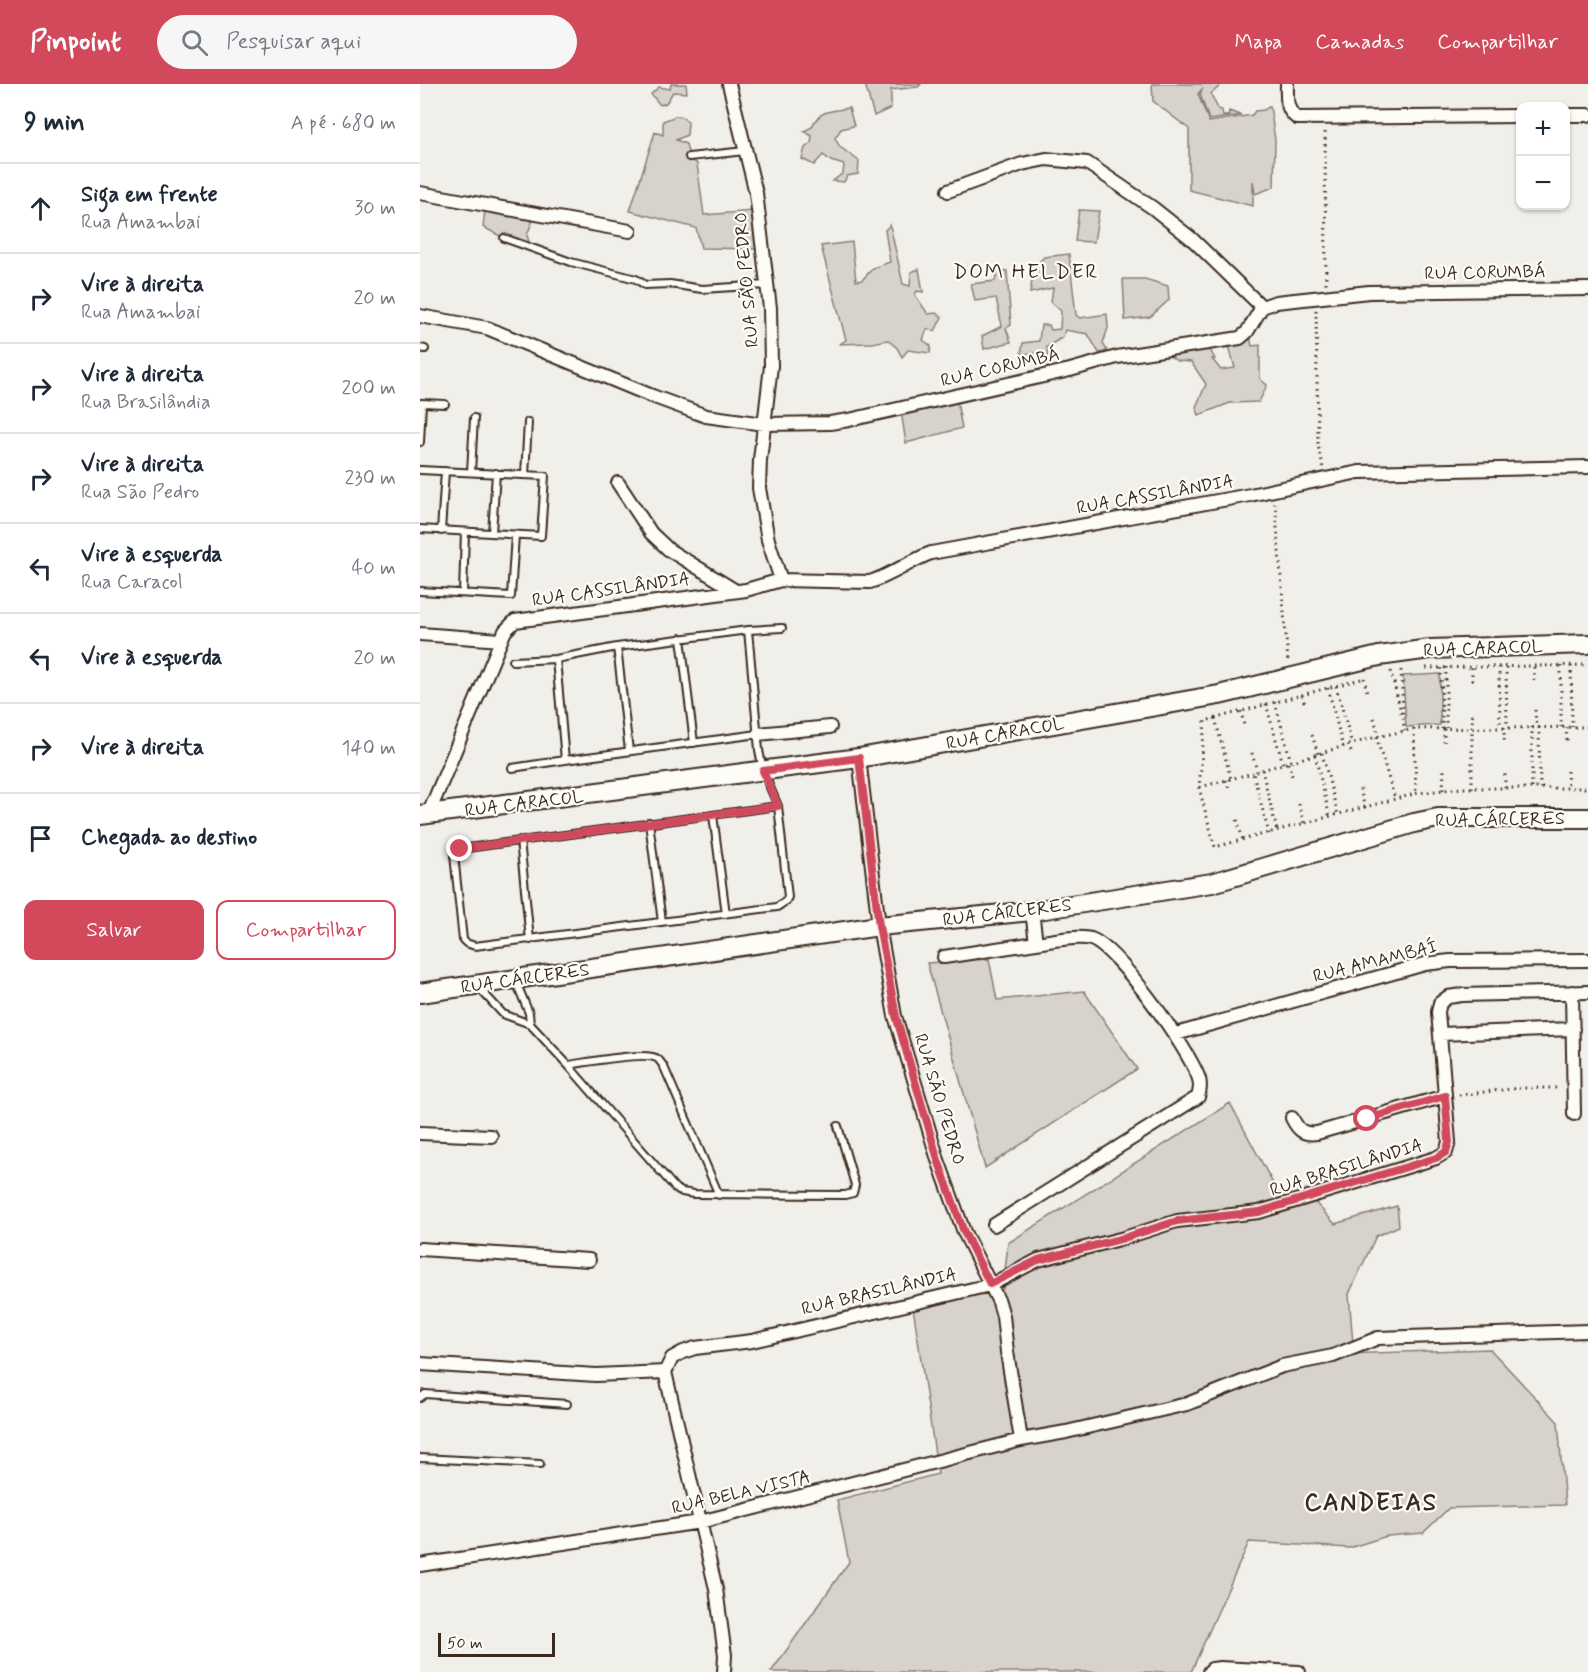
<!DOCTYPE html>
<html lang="pt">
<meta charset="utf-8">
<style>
:root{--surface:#fff;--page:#f6f6f7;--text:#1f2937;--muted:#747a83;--line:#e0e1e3;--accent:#d1495b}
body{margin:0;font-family:Mynerve,sans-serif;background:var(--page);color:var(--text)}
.controls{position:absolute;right:18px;top:18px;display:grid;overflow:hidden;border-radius:12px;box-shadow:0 2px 4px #0004}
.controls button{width:54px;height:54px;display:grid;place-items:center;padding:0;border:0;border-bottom:2px solid var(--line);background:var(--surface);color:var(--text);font:30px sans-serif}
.scale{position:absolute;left:18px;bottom:15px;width:117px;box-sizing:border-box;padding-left:6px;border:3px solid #3b2a1e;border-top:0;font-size:16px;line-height:21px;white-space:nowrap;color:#3b2a1e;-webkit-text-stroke:4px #fdfcf7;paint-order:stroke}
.stop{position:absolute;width:18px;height:18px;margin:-14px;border:4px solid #d1495b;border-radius:50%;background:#fff}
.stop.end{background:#d1495b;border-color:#fff;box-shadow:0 2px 6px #0008}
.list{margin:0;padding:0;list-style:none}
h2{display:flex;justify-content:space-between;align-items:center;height:78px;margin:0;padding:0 24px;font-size:26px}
h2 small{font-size:20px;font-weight:400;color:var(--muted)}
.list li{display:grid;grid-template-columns:39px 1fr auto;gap:18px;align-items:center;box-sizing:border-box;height:90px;padding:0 24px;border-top:2px solid var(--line)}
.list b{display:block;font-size:22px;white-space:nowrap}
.list p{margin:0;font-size:20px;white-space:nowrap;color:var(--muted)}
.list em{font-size:20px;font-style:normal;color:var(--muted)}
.actions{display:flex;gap:12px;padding:18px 24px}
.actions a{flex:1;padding:14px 0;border:2px solid var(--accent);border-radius:12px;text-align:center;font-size:21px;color:var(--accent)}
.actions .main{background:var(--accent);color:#fff}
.icon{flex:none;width:33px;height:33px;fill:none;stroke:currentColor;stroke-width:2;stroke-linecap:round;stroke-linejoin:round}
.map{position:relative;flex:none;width:1168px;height:1588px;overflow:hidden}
header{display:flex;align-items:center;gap:36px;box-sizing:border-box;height:84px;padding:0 30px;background:var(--accent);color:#fff}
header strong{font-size:28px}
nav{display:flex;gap:33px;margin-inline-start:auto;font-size:21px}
.search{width:420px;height:54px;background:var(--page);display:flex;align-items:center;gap:15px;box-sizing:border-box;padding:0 21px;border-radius:33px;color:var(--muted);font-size:22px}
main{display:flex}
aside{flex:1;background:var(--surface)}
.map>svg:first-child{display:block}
</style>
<header>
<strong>Pinpoint</strong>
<div class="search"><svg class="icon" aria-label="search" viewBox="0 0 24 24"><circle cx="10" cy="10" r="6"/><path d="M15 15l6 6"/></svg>Pesquisar aqui</div>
<nav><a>Mapa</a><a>Camadas</a><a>Compartilhar</a></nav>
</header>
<main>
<aside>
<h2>9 min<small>A pé · 680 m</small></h2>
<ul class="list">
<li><svg class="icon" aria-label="ahead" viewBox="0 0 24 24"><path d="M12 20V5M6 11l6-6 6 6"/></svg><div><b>Siga em frente</b><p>Rua Amambai</p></div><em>30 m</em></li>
<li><svg class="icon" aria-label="right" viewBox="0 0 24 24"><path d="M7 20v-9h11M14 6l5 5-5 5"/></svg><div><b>Vire à direita</b><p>Rua Amambai</p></div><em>20 m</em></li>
<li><svg class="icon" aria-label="right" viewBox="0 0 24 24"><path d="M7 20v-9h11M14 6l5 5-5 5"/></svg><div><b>Vire à direita</b><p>Rua Brasilândia</p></div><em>200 m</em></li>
<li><svg class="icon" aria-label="right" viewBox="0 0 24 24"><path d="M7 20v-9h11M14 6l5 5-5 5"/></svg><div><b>Vire à direita</b><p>Rua São Pedro</p></div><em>230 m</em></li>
<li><svg class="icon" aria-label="left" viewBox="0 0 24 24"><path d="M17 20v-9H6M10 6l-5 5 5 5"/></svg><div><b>Vire à esquerda</b><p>Rua Caracol</p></div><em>40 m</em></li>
<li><svg class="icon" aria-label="left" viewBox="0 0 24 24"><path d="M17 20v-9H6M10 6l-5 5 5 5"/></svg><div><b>Vire à esquerda</b></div><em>20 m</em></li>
<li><svg class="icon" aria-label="right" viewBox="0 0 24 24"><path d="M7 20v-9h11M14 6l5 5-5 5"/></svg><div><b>Vire à direita</b></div><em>140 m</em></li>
<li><svg class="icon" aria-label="arrive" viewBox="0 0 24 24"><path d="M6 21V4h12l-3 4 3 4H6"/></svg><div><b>Chegada ao destino</b></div></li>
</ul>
<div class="actions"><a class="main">Salvar</a><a>Compartilhar</a></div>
</aside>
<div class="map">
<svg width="1168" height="1588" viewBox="0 0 1168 1588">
<rect width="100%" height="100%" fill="#f1efea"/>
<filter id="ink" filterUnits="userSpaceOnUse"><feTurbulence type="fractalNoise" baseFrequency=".0167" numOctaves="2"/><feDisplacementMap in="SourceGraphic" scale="12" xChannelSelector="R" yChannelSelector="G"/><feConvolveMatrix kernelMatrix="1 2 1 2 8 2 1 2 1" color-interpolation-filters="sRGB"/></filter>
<g filter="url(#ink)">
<path fill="#d7d2cc" stroke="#897e75" stroke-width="1.5" d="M251,0H266L267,9L253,8L246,19L240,21L231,10L239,3L250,5Z
M445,0H501L498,3L471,6V24L454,32Z
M732,0H802L791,10L798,25L802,26L803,32H808L809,27L821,31L789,36L780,10L783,4L778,10L789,38L832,31L835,27L844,26L850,22L855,56L854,103L835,110L833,97V122L769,106V45L733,17Z
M429,24L434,42L421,45L415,54L420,63L439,77L438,90L427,92L424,98L413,97L423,89L424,81L411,77L403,71L394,81L382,75L385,64L391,59L392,52L384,47L392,43C398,26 412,27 429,24Z
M256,32L262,33L268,38L267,51L256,56L266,60L269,73L277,80L284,131L333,127L338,165L281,164L276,144L210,127L235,48L243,51V37Z
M65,126L116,129L107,151L110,162L84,154L63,143Z
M659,126L679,127L674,158L655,157Z
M470,141L483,200L490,202L491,188L499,185L503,208L497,207L495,211L508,230L516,229L522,233L515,247L507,245L503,256L511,262L510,269L488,266L482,273L477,264L468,256L452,259L420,260L426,256L401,162L432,158L436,197L442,196L453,184L470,178L465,146Z
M649,170L656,231L660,234L687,230L688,244L683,259L687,267L679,269L668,250L645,246L643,253L627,263L629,286L618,288L614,269L601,270L603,259L619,257L621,241H629L631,246L640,245L641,227L631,218L633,204L610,209L614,183L624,173Z
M578,185L587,187L591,241L586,244L591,258L564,265L562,252L582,242L576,214L555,217L551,200L575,197Z
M703,195H725L748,202L749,216L730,233L705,236Z
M830,253L832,262L840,261V295L847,301L839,318L810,319L779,331L776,323L786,300L771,278L757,277L744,268L788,262L795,275H792L801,286L815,284L809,262L811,259Z
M536,313L542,344L486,359L481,327Z
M1020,590V641L986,643L983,592Z
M569,875L577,916L664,907L717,985L565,1084L507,879Z
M810,1019L864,1120L892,1115L915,1140L977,1122L979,1142L956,1152L929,1210L933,1260L924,1270L1070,1265L1138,1338L1145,1421L1029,1424L1003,1449L967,1452L929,1464L829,1458L771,1588H351L429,1478L417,1416L518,1390L492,1216L583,1205L588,1159Z"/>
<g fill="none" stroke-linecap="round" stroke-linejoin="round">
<defs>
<path id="lane" d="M269,73L325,67
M84,154L151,178L216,195L225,201L250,200L282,205L347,201
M0,264L5,265
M1,319L25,320
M0,358L2,319
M0,386L125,392L121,452L0,445
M51,388L54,334
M105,391L108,338
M21,447L25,387
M72,449L76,389
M0,507L91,512L95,451
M43,509L45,448
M328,546L362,544
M261,554L274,659
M197,563L209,667
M93,577L136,575
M338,650L145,676L136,575L197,563L328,546L339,666L343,687L358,722L368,813L366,817L357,823L55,862L46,859L43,856L34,771L40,765L358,722
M92,684L145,676
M293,731L306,830
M229,738L242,838
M100,756L110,856
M96,898L109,929L110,940
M59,904L83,930L110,940L148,981L255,1104L262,1108L274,1110L425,1111L433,1109L435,1101L418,1042
M148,981C164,979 227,966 238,975C240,977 242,980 244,983L299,1111
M0,1314L5,1310L147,1320
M0,1374L120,1380"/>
<path id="street" d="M309,0L336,109L350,224L351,282L340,376L339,404L348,456L361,496
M867,0C867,12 865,26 877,34L1100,32
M1146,31H1168
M528,107L602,80L626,75L667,79L733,124L772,155L842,223
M0,109L210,147
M0,232L67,244L232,312L286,332L344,340L410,339L429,336L650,286L697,273L820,254L827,248L842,223L856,218L949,208L1168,205
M198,399L231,449L249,466L316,507
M0,550L81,556
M338,650L410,643
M439,674L459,842L475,932L518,1076L544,1148L579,1218L583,1232L587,1268L601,1356
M8,731L85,547L95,537L326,506L361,496L450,498C472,491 490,477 511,469L830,411L939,388L1168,383
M524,873L616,859
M1152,908L1154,1030
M756,950L1005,880L1030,877L1168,876
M1020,950L1153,945
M872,1034C878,1046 883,1051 897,1049L1025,1012
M0,1049L71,1052
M574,1141L778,1013C780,1007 781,1002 779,995C770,967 698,864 671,855C658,851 630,857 616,859L612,827
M0,1165L169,1176
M0,1280L176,1291L245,1288
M245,1288L252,1274L263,1268L275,1264L332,1257L570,1201L618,1176L704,1154L757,1137L839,1128L1016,1074L1026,1068L1029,1058L1018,928L1020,919L1028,913L1042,911L1168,908
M245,1288L296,1505L305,1571L304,1588
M0,1481L280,1438L601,1356L646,1348L767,1320L862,1282L913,1272L958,1254L1168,1247
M789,1588L792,1585L800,1584L879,1588"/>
<path id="secondary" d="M0,731L439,674L799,611L959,572L1010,565L1168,560
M0,909L459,842L612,827L792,799L994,739L1018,734H1168"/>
</defs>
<use href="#lane" stroke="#3b2a1e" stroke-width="10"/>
<use href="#street" stroke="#3b2a1e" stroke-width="16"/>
<use href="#secondary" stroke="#3b2a1e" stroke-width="22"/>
<path stroke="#3b2a1e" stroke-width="3" stroke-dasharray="1.5 4.5" stroke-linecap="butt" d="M905,48L906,200
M896,226L898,361L903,384
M855,419L868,577
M1141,582V643
M1151,582L1152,643
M1026,583V644
M1079,583L1080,643
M1086,583L1087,643
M1114,583V596
M1006,584L1168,581
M1021,584L1022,645
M981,586L984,647
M971,587L982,632
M944,594L947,607
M941,595L785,637L779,704L795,763L998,709L1042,704H1168
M1052,597V583
M916,602L932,660
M908,604L923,663
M882,611L885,621
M855,618L871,678
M846,620L863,680
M1115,626L1116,643
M821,627L824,641
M795,634L811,695
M954,634L959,652
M1084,643V658
M1119,643L1120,704
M1146,643L1147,657
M994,645L996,709
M1024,645V658
M892,651L898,670
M956,653L975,715
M928,661L932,670
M832,669L837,687
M902,669L918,731
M895,671L910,734
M868,679L872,692
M842,686L956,653L994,645L1168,643
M1147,687L1148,704
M806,696L809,705
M780,703L833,689
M1052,704V626
M1085,704V688
M1112,704V643
M940,705L945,724
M1023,706L1024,686
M879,720L884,740
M817,736L823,756
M849,750L833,689L842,686L857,747
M1039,1011L1099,1004H1140"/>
<use href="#lane" stroke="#fdfcf7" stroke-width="6"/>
<use href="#street" stroke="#fdfcf7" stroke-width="12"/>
<use href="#secondary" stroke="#fdfcf7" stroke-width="18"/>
</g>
</g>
<g fill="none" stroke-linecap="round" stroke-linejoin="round" filter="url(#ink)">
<path stroke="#d1495b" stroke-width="8" d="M40,765L358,722L343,687L439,674L459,842L476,932L518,1076L544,1148L570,1200L618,1176L704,1154L757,1137L839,1128L1016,1074L1026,1068L1029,1058L1025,1012L947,1035"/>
</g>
<g text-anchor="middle" stroke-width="4.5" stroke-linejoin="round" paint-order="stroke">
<g font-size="18" fill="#3b2a1e" stroke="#fdfcf7">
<text transform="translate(1065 188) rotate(-1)" y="6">RUA CORUMBÁ</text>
<text transform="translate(326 196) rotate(-95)" y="6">RUA SÃO PEDRO</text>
<text transform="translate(580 283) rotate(-13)" y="6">RUA CORUMBÁ</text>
<text transform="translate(735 410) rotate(-10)" y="6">RUA CASSILÂNDIA</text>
<text transform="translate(191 505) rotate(-8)" y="6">RUA CASSILÂNDIA</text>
<text transform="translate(1063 564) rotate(-2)" y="6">RUA CARACOL</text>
<text transform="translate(585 649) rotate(-10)" y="6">RUA CARACOL</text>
<text transform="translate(104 719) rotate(-7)" y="6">RUA CARACOL</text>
<text transform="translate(1080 735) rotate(-1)" y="6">RUA CÁRCERES</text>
<text transform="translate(587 828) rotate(-7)" y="6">RUA CÁRCERES</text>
<text transform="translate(955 877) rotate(-14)" y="6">RUA AMAMBAÍ</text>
<text transform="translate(105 894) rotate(-8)" y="6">RUA CÁRCERES</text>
<text transform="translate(520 1015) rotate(73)" y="6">RUA SÃO PEDRO</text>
<text transform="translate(926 1083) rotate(-17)" y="6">RUA BRASILÂNDIA</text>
<text transform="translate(459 1207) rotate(-13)" y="6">RUA BRASILÂNDIA</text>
<text transform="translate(321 1408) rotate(-13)" y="6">RUA BELA VISTA</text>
</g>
<g font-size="21" letter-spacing="1.5" fill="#3b2a1e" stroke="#fdfcf7">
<text x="606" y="194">DOM HELDER</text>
</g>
<g font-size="24" font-weight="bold" letter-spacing="1.5" fill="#3b2a1e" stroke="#fdfcf7">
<text x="951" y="1426">CANDEIAS</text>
</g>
</g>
</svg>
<div class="controls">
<button>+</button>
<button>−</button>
</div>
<div class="scale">50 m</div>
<div class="stop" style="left:947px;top:1035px"></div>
<div class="stop end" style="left:40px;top:765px"></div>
</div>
</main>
